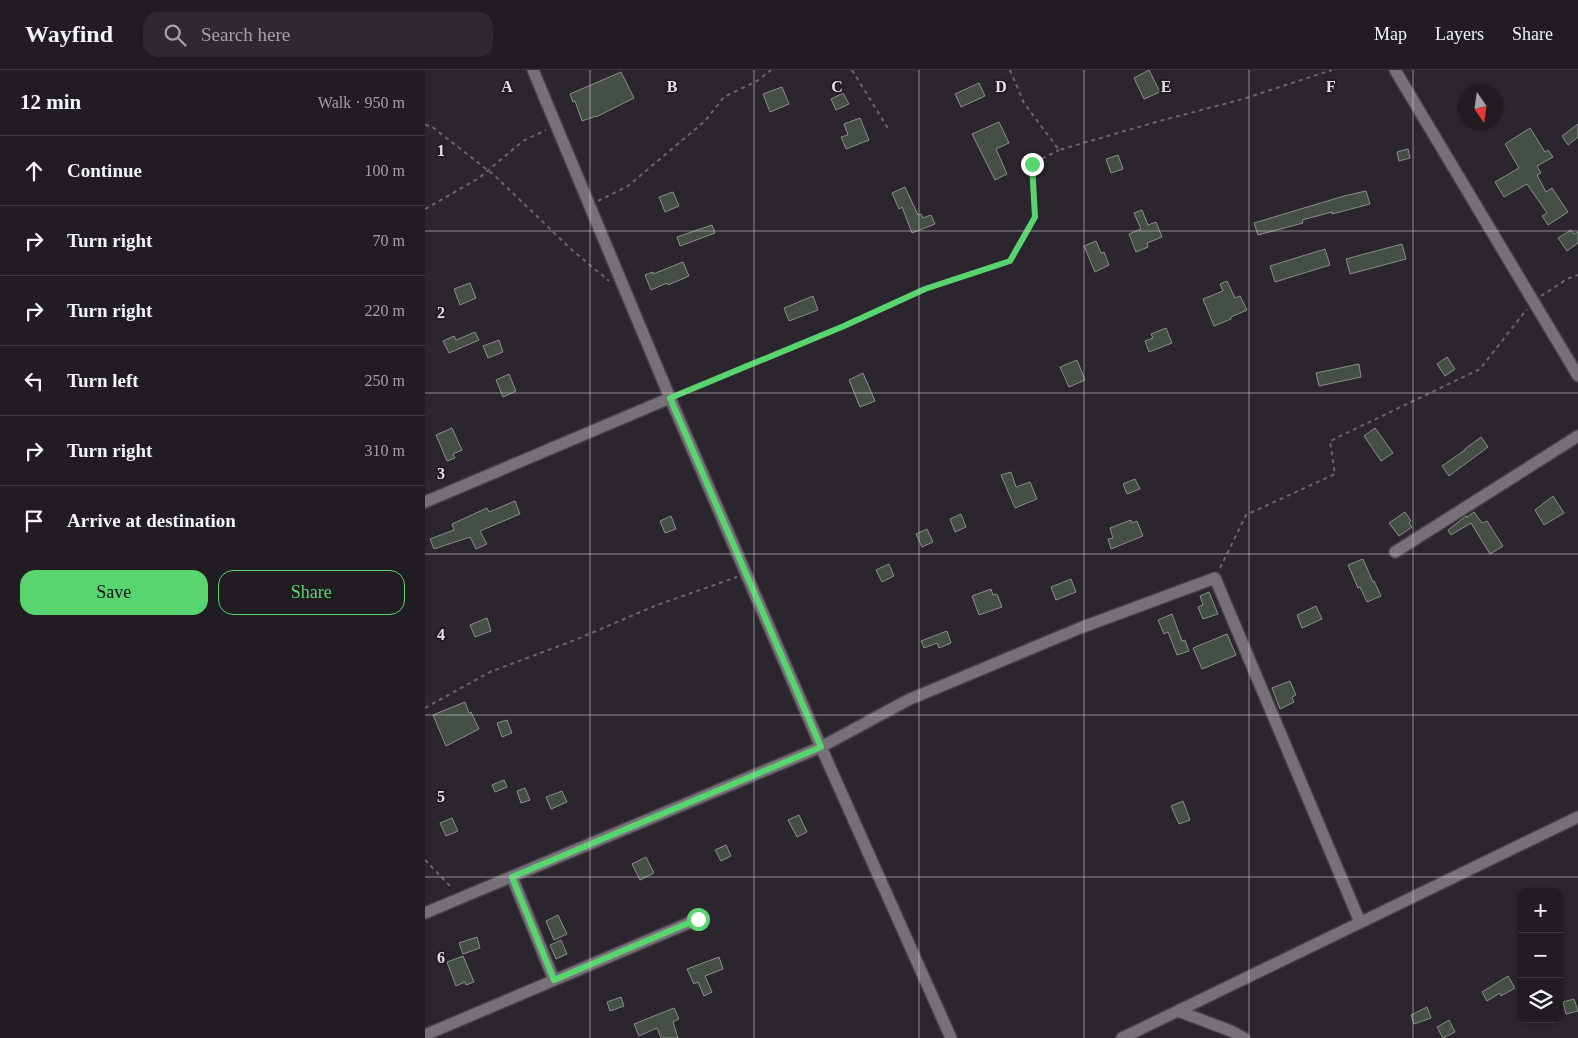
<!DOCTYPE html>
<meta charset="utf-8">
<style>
:root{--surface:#201c22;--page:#2d292f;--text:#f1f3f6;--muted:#a2a1a5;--line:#3d3a40;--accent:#59d56f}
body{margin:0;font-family:Georgia,serif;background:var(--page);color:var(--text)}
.controls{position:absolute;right:15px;bottom:15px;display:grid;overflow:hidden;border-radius:10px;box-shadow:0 1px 4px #0004}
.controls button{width:45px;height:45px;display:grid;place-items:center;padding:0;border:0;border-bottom:1px solid var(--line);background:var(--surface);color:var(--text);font:25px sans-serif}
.compass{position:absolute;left:1033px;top:15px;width:45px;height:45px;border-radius:50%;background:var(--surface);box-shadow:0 1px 4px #0004;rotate:167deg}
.stop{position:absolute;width:15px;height:15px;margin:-11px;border:4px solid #59d56f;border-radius:50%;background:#fff}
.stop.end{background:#59d56f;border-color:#fff;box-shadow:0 1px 5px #0008}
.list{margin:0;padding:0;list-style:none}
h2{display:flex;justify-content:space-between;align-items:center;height:65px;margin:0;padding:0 20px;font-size:21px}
h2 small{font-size:16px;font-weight:400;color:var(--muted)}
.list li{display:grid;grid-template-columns:32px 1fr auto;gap:15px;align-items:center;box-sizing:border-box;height:70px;padding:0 20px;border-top:1px solid var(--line)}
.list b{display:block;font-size:19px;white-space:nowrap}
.list em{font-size:16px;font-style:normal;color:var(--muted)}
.actions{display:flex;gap:10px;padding:15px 20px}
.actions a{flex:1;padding:11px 0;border:1px solid var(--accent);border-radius:15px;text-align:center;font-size:18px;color:var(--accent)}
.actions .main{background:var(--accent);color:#111}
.icon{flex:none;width:28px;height:28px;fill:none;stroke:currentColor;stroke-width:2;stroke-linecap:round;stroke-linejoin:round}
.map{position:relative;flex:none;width:1153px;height:968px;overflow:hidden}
header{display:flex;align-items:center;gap:30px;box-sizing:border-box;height:70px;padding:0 25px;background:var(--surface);border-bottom:1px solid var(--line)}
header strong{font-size:24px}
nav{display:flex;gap:28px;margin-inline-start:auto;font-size:18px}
.search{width:350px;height:45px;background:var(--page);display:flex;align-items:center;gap:12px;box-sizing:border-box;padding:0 18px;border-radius:15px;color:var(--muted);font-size:19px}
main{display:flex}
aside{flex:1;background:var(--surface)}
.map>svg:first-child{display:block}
</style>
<header>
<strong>Wayfind</strong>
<div class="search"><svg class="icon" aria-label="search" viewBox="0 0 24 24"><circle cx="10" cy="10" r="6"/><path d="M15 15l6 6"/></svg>Search here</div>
<nav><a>Map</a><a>Layers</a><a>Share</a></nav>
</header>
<main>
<aside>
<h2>12 min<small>Walk · 950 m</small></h2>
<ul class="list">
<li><svg class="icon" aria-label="ahead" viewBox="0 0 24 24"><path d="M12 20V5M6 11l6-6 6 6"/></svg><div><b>Continue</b></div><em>100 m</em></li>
<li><svg class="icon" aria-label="right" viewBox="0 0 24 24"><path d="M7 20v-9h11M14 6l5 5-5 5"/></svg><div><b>Turn right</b></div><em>70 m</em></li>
<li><svg class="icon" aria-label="right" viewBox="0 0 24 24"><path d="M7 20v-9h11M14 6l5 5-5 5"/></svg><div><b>Turn right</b></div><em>220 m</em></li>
<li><svg class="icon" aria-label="left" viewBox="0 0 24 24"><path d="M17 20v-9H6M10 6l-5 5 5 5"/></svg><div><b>Turn left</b></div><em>250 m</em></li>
<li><svg class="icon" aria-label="right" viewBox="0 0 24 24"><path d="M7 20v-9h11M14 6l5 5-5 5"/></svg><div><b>Turn right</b></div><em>310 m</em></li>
<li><svg class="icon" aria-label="arrive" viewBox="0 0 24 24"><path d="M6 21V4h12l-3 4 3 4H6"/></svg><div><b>Arrive at destination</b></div></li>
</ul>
<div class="actions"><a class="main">Save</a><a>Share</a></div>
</aside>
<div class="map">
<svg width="1153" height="968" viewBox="0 0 1153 968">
<rect width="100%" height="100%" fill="#2b252d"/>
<path fill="#464f46" stroke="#879188" d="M724,0L735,22L719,29L709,8Z
M196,2L209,28L171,47V46L157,51L150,31L148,32L145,24Z
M554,13L560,26L536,37L530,24Z
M357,17L364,34L345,42L338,24Z
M418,23L424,34L411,40L406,29Z
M435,48L444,70L421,79L416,67L423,65L419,54Z
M574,52L584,73L571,79L582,104L570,110L547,64Z
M1153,54V67L1143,75L1137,66Z
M1105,58L1120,82L1123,80L1128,87L1112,96L1116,103L1112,105L1121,122L1127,118L1143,142L1123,155L1117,146L1122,143L1102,114L1079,127L1070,112L1094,98L1080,74Z
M983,79L985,88L974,91L972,82Z
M693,85L698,99L686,103L681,89Z
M480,117L493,145L496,144L498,148L506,145L510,154L487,163L477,137L474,139L467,123Z
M941,121L945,134L907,144V142L877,150L878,153L833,165L829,153L919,126Z
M248,122L254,136L240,142L234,127Z
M717,140L723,155L731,152L737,167L722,173L723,177L711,182L704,164L716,159L709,143Z
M287,155L290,163L255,176L252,167Z
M1146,160L1149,164L1153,162V173L1142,181L1133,168Z
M671,171L676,183L679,182L684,195L670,202L659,176Z
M977,174L981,189L925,204L921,189Z
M900,179L905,195L850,212L845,196Z
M258,192L264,206L243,215L242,213L226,220L220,205L228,202V204Z
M802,211L810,228L815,226L822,240L806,247V249L789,256L778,229L798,221L795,214Z
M45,213L51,228L35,235L29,219Z
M388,226L393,240L364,251L359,238Z
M741,258L747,273L724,282L720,271L728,268L726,264Z
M50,262L54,270L24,283L18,271L29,266L31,270Z
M74,270L78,282L63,288L58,276Z
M1022,287L1030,299L1020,306L1012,294Z
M652,290L660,310L644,317L635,297Z
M934,294L936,307L894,316L891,303Z
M438,303L450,331L435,337L424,310Z
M84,304L91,321L78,327L71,310Z
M27,358L37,380L28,384L30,388L22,391L11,365Z
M950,358L968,383L956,391L939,366Z
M1056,367L1063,377L1024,406L1017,396L1040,380V379Z
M586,402L591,417L605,412L612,429L590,438L576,405Z
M710,409L715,419L702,424L698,414Z
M1128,426L1139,443L1119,455L1110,440Z
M90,431L95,444L55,461L62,474L51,479L45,467L9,479L5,469L29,460L27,454L62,438L64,442Z
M980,442L986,451L984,453L987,457L974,466L964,453Z
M1049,442L1057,453L1062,451L1078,476L1065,484L1046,453L1026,465L1023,460L1041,446L1043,448L1042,447Z
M536,444L541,457L530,462L525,449Z
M246,446L251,459L240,463L235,451Z
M706,450L707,453L712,451L718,466L686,479L683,469L688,468L685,458Z
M502,459L508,472L497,477L491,464Z
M938,489L948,512L949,511L956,526L942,532L935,517L933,518L923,495Z
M464,494L469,506L457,512L451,500Z
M646,509L651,522L631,530L626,517Z
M566,519L568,525L572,524L577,537L554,545L547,526Z
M784,522L793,544L778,549L773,537L778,535L775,526Z
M891,536L897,549L877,558L872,545Z
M747,544L757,571L760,570L764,581L752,585L743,562L739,564L733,550Z
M62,548L66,561L50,567L45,555Z
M522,561L526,573L514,578L512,573L499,578L496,571Z
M802,564L811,585L777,599L768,578Z
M865,611L871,625L867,627L869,632L855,639L847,618Z
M40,632L44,643L46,642L54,659L21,676L8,645Z
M82,650L87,663L77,667L72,653Z
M79,710L82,717L70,722L67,715Z
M100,718L105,730L96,733L92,721Z
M137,721L142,732L126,739L121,727Z
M758,731L765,750L754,754L746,736Z
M374,745L382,762L372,767L363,750Z
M27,748L33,761L21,766L15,753Z
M301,775L306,786L296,791L290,780Z
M221,787L229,803L215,810L207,794Z
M133,845L142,864L129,870L121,851Z
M52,867L55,878L38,884L34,873Z
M136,870L142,884L131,889L125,875Z
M38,886L49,912L41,915L40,912L31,916L22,892Z
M294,887L298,899L280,906L287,922L279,926L273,912L269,914L262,899Z
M1083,906L1090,918L1076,926L1075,923L1062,931L1057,922Z
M196,927L199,936L185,941L182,932Z
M1149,929L1153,941L1141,944L1138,932Z
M1002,937L1006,948L989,954L986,945Z
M249,938L254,949L248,952L253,968H236L232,958L214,966L209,954Z
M1024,950L1030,962L1018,968L1012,957Z"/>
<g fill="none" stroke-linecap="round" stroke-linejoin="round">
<defs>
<path id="minor" d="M108,0L245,328L396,677L526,968
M970,0L1153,306
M0,432L245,328
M970,482L1153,366
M87,807L129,910
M0,843L396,677L483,630L655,558L790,508L935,852
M753,941L806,961L819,968
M0,965L273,849
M697,968L1153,747"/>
</defs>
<use href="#minor" stroke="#464047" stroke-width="14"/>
<path stroke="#6a656c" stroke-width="2" stroke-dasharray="4 4" stroke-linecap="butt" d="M427,0L464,60
M585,0L599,33L634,80L731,52L818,29L907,0
M0,55L6,56L69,105L147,180L184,211
M173,131L203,116L280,51L299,27L332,11L346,0
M0,139L54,108L98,71L121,60
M1116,226L1142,209L1153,205
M254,324L419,256L500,219L585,191L610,147L607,94L634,80
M795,498L821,445L910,404L905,371L1055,299L1102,239
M0,638L65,602L150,570L232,535L312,507
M0,790L28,819"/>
<use href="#minor" stroke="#777079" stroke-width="11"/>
</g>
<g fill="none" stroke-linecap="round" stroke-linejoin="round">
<path stroke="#59d56f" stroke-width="6" d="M273,849L129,910L87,807L396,677L245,328L419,256L500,219L585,191L610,147L607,94"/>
</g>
<path fill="none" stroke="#e4dfe5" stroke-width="1" stroke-opacity="0.55" d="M165,0V968M329,0V968M494,0V968M659,0V968M824,0V968M988,0V968M0,161H1153M0,323H1153M0,484H1153M0,645H1153M0,807H1153"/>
<g font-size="16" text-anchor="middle" font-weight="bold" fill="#e4dfe5" stroke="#221b23" stroke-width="4" stroke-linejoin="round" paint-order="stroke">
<text x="82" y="22">A</text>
<text x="247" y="22">B</text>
<text x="412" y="22">C</text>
<text x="576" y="22">D</text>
<text x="741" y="22">E</text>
<text x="906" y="22">F</text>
<text x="16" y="86">1</text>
<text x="16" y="248">2</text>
<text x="16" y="409">3</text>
<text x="16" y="570">4</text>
<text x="16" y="732">5</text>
<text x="16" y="893">6</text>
</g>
</svg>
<div class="controls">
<button>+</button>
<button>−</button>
<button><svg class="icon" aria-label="layers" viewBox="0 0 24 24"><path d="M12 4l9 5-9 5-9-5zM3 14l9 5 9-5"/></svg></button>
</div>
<svg class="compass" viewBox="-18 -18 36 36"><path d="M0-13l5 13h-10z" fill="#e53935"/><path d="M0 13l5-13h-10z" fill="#a2a1a5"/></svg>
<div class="stop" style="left:273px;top:849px"></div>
<div class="stop end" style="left:607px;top:94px"></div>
</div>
</main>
